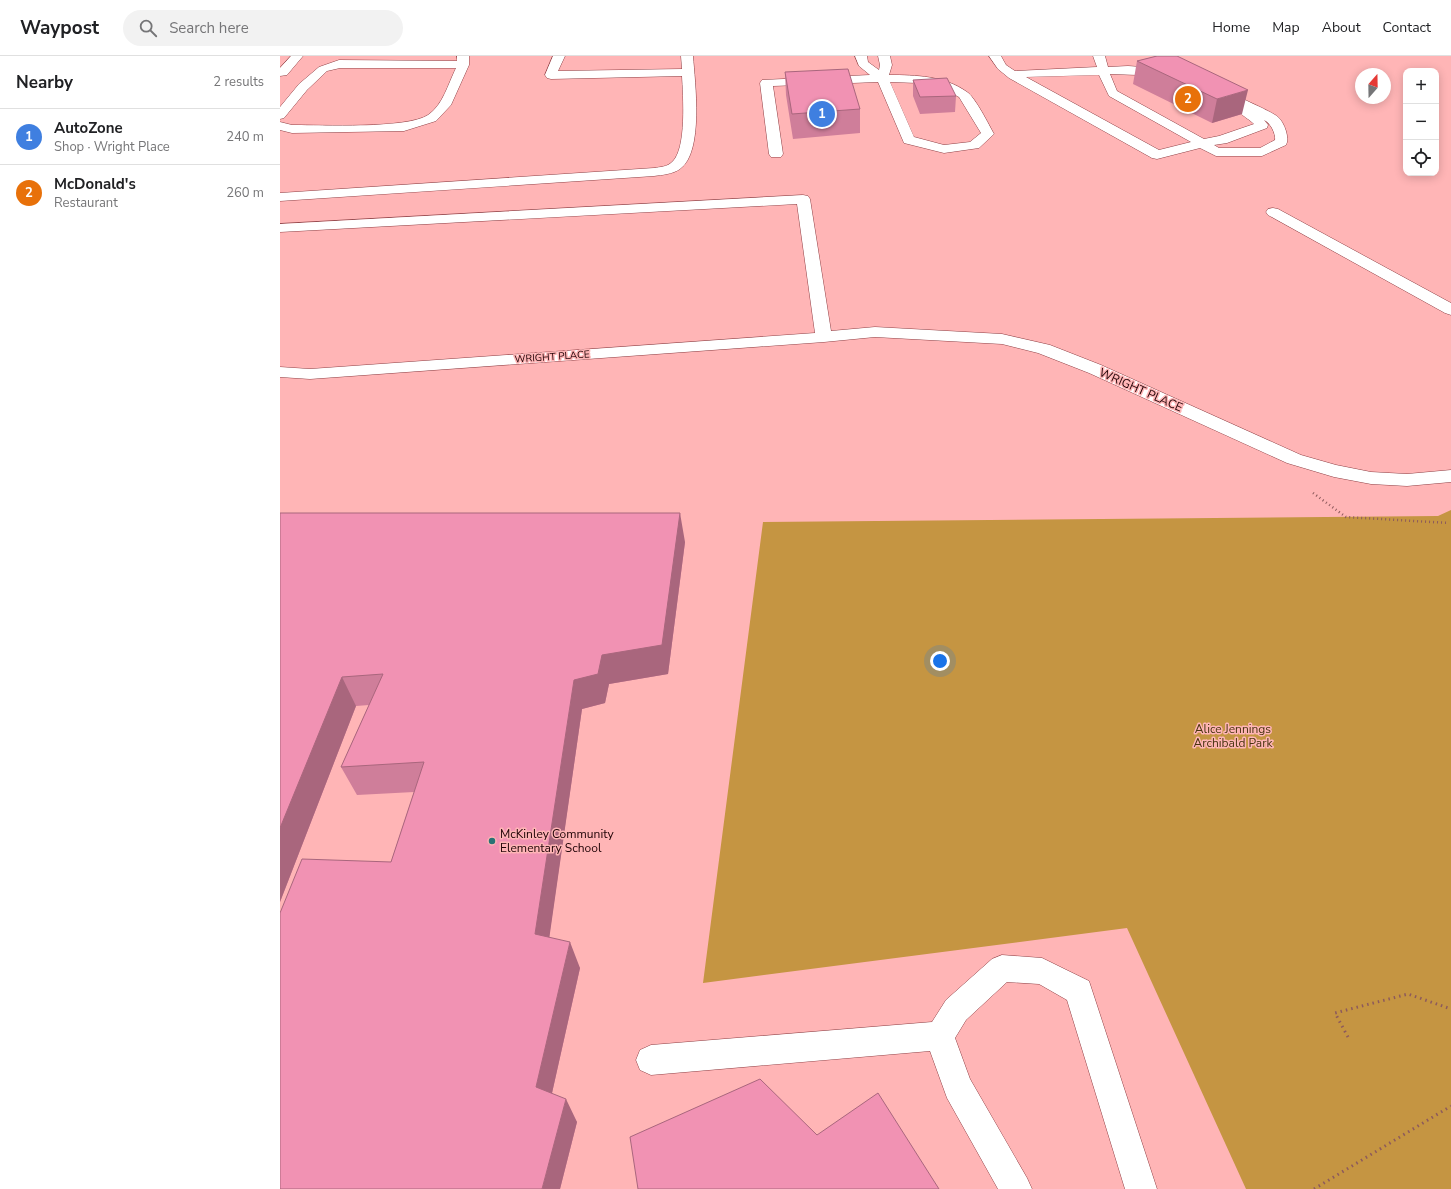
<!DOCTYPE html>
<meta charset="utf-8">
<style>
:root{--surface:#fff;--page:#f2f2f2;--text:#202124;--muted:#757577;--line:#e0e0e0;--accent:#0b8043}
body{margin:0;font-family:"Nunito Sans",sans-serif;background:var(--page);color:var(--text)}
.controls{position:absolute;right:12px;top:12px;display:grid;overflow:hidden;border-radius:8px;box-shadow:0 2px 10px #0003}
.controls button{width:36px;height:36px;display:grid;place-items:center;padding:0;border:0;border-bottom:1px solid var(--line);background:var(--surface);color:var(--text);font:20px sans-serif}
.compass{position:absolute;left:1075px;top:12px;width:36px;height:36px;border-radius:50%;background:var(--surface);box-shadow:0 2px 10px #0003;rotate:20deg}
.you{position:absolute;left:660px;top:605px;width:14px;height:14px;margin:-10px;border:3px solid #fff;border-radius:50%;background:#1a73e8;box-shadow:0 0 0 6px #1a73e833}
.badge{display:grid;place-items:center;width:26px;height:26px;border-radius:50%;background:var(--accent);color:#fff;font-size:13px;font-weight:700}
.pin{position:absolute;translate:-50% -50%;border:2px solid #fff;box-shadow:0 1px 4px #0006}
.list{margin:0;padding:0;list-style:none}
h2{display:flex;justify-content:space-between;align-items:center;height:52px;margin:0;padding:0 16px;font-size:17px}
h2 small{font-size:13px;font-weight:400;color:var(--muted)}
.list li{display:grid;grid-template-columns:26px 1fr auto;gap:12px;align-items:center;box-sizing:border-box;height:56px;padding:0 16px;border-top:1px solid var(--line)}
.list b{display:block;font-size:15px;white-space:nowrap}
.list p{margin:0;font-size:13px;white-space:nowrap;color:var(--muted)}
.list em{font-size:13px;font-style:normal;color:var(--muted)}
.icon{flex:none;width:22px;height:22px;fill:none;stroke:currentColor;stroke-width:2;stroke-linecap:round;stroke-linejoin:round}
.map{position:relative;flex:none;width:1171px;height:1133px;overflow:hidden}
header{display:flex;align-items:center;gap:24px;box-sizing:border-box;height:56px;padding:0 20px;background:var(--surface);border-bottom:1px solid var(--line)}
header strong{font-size:19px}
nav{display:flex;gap:22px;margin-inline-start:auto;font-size:14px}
.search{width:280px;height:36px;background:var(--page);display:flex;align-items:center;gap:10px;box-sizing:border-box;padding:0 14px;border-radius:22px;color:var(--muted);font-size:15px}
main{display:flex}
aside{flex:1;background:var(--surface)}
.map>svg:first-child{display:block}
</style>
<header>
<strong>Waypost</strong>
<div class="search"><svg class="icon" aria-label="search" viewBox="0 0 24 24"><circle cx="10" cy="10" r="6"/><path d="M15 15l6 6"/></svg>Search here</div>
<nav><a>Home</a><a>Map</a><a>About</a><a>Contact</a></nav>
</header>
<main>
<aside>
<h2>Nearby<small>2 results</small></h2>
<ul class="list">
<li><span class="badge" style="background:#3f7fe0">1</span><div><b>AutoZone</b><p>Shop · Wright Place</p></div><em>240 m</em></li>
<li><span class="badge" style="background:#e8710a">2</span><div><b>McDonald's</b><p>Restaurant</p></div><em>260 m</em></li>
</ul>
</aside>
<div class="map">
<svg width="1171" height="1133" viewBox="0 0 1171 1133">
<rect width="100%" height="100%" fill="#ffb5b6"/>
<path fill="#c59542" d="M1171,454V1133H966L847,872L423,927L483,466L1158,460Z"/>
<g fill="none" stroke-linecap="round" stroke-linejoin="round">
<defs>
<path id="minor" d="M11,0H23L7,19L0,20V12Z
M177,0H189V9L171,49L156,65L124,75L12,77L0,74V66L12,69C41,69 127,73 148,59C163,49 168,28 176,12H60L47,15L27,34L4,62L0,63V51L19,28L39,11L59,4L177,5Z
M273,0H285L278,15L402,13L401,0H413C415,26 424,96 400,113C393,118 382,119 374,120L0,145V137L374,112C380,111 387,111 392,106C407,93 403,39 402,20L271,23L267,22L265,19Z
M575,0H587L588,6L599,14L600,9L598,0H610L612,9L609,19C636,19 665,20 687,36C695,41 709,69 714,78L699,92L664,97L624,87L598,26L493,30L503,98L501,101H491L489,98L480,27L482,24L590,19L579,10ZM610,26L638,27L657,30L679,41L701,77L690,86L664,89L634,81Z
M709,0H721L726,9L735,15L817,11L813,0H825L828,11L848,10L890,13L892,16L890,19L886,20L830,18L837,35L924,83L939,80L974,68C969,63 962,60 959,55L961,52L934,40L932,37L934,34L938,33C946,35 993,56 998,61C1004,66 1010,82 1006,89L982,100H936L920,92L877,103L872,102L729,22L718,13ZM819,19L829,40L911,86L879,94L746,21ZM984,64C990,66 996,78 995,84L980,92H939L934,89L947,87L987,72L988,69Z
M523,139L528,140L530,143L551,275L595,271L722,278L770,289L821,309L1021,399L1056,409L1091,416L1127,418L1171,414V426L1127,430L1091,428L1054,421L1007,407L809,317L758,297L722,288L595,281L544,286L30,323L0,321V311L30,313L535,277L517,148L0,176V168Z
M993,152L998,153L1171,247V259L1165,257L988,159L986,156L988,153Z
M722,899L762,902L809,925L877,1133H845L787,944L759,928L727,926L686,964L675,982L690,1023L747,1122L752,1133H718L667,1042L650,995L371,1019L360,1014L356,1004L360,994L371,989L652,966L666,944L712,903Z"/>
</defs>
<use href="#minor" stroke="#8f4045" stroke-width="1"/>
<path stroke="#8d5a5c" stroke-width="2.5" stroke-dasharray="1 3" stroke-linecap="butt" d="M1033,437L1066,461L1169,467"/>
<path stroke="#8d5a5c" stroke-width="3" stroke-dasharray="1.5 4" stroke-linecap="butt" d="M1068,981L1055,957L1128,938L1171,953
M1034,1133L1171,1050"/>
<use href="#minor" fill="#fff" fill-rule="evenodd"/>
</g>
<path fill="#cf7e9a" d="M877,0L962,58L932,67L853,28L857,5Z
M505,16L580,53V77L513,83L506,39Z
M633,24L676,40L675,56L640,58L633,40Z
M0,457L405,486L388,618L329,628L325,647L302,653L269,881L300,912L272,1037L297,1066L280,1133L111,806L134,736L77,739L61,711L89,649L76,650L0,846Z"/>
<path fill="#a9667d" d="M968,34L962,58L932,67L937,43Z
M400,457L405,486L388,618L329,628L325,647L302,653L266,905L255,878L294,624L322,599Z
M62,621L76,650L0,846V772Z
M290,886L300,912L268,1055L256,1031Z
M286,1043L297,1066L280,1133H262Z"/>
<path fill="#f192b3" stroke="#a9667d" d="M877,0H897L968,34L937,43L857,5Z
M568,13L580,53L512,58L505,16Z
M667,22L676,40L640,41L633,24Z
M0,457H400L382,589L322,599L318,618L294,624L255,878L290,886L256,1031L286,1043L262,1133H0V857L22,803L111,806L144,706L61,711L103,618L62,621L0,772Z
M480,1023L537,1079L598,1037L659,1133H358L350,1081Z"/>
<circle fill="#287275" stroke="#ffb5b6" stroke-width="1.5" cx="212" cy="785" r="4"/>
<g text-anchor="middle" stroke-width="3" stroke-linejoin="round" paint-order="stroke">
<g font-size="10" fill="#1f0205" stroke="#ffb5b6">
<text transform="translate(272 300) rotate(-4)" y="4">WRIGHT PLACE</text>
</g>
<g font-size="12" fill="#1f0205" stroke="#ffb5b6">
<text transform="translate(861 334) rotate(24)" y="4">WRIGHT PLACE</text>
</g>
<g font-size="12" fill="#49340e" stroke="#ffb5b6">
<text x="953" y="677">Alice Jennings<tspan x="953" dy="14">Archibald Park</tspan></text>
</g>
<g font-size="12" fill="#1f0205" stroke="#ffb5b6" text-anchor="start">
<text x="220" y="782">McKinley Community<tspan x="220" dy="14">Elementary School</tspan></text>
</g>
</g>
</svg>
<div class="controls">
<button>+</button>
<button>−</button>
<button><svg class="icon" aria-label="locate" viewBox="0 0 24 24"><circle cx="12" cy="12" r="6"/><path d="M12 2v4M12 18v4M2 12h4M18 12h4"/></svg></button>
</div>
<svg class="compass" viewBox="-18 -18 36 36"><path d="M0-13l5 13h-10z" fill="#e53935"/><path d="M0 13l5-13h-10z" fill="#757577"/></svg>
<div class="you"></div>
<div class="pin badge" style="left:542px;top:58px;background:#3f7fe0">1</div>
<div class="pin badge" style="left:908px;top:43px;background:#e8710a">2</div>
</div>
</main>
